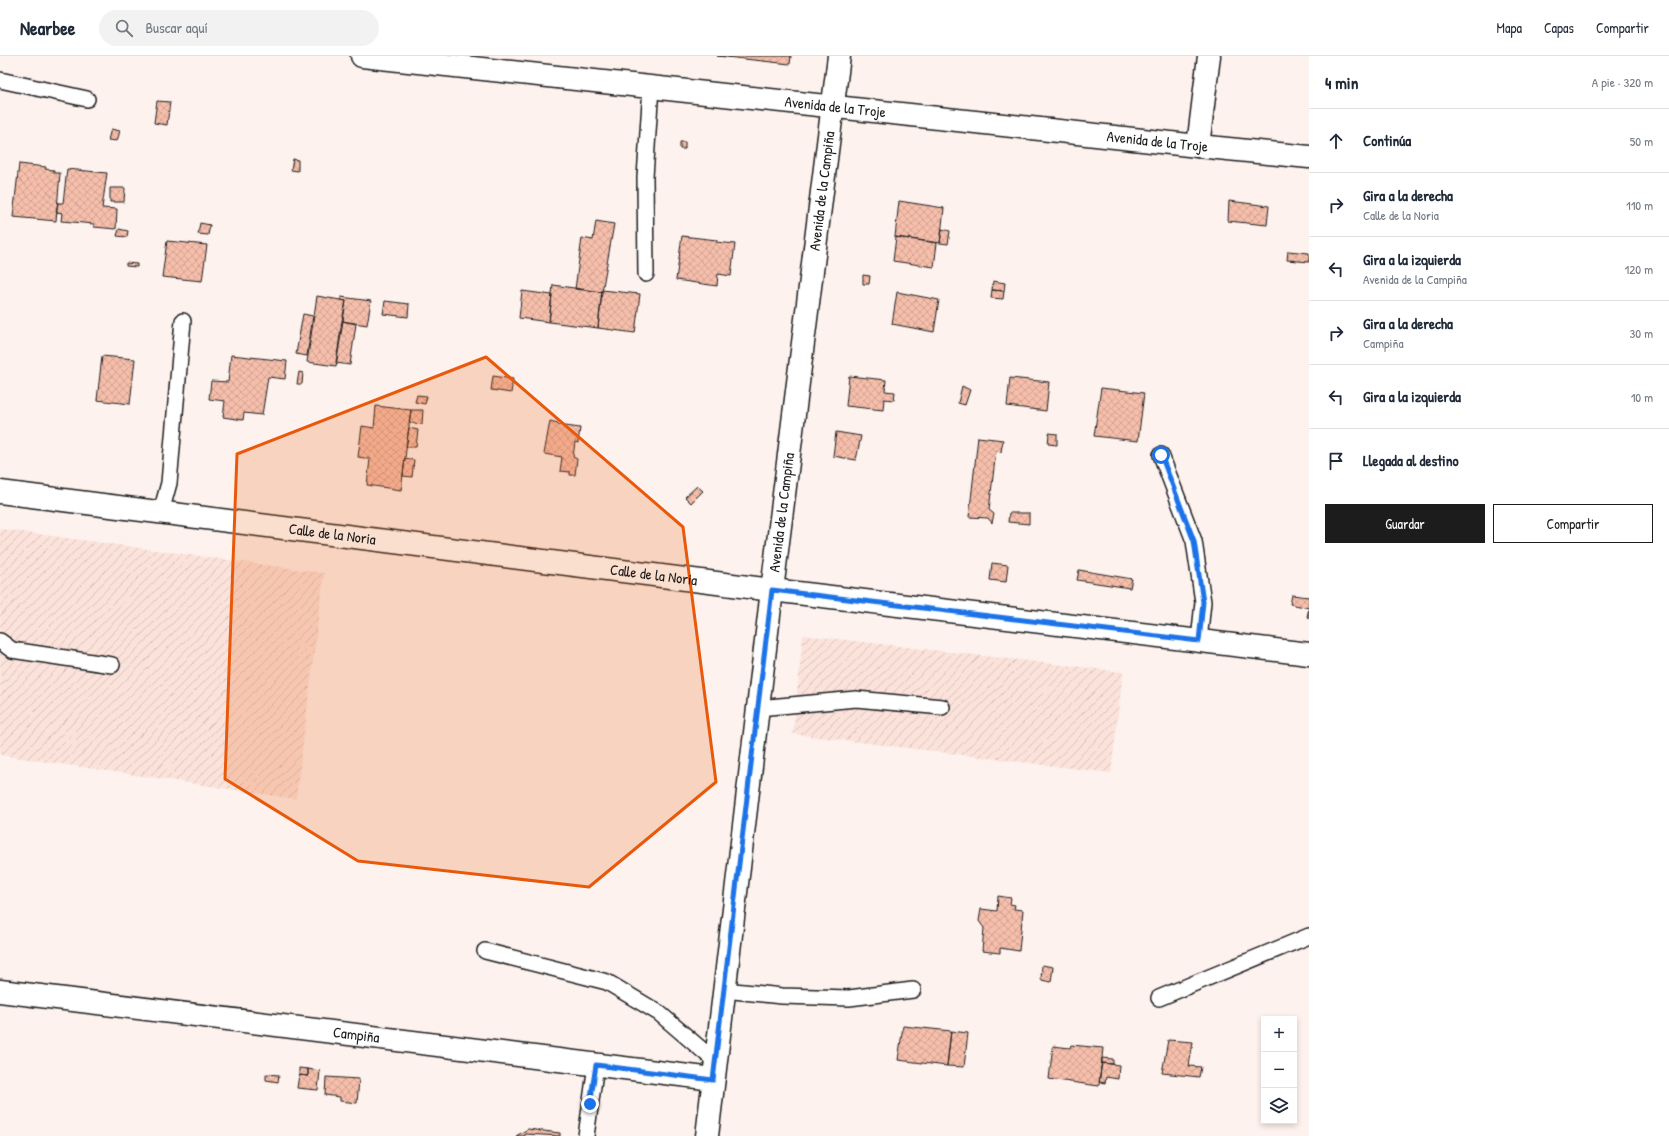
<!DOCTYPE html>
<html lang="es">
<meta charset="utf-8">
<style>
:root{--surface:#fff;--page:#f2f2f3;--text:#1f2937;--muted:#747a83;--line:#e0e1e3;--accent:#1c1c1c}
body{margin:0;font-family:"Patrick Hand",sans-serif;background:var(--page);color:var(--text)}
.controls{position:absolute;right:12px;bottom:12px;display:grid;overflow:hidden;border-radius:0px;box-shadow:0 2px 6px #0003}
.controls button{width:36px;height:36px;display:grid;place-items:center;padding:0;border:0;border-bottom:1px solid var(--line);background:var(--surface);color:var(--text);font:20px sans-serif}
.stop{position:absolute;width:12px;height:12px;margin:-9px;border:3px solid #1a73e8;border-radius:50%;background:#fff}
.stop.end{background:#1a73e8;border-color:#fff;box-shadow:0 1px 4px #0008}
.list{margin:0;padding:0;list-style:none}
h2{display:flex;justify-content:space-between;align-items:center;height:52px;margin:0;padding:0 16px;font-size:17px}
h2 small{font-size:13px;font-weight:400;color:var(--muted)}
.list li{display:grid;grid-template-columns:26px 1fr auto;gap:12px;align-items:center;box-sizing:border-box;height:64px;padding:0 16px;border-top:1px solid var(--line)}
.list b{display:block;font-size:15px;white-space:nowrap}
.list p{margin:0;font-size:13px;white-space:nowrap;color:var(--muted)}
.list em{font-size:13px;font-style:normal;color:var(--muted)}
.actions{display:flex;gap:8px;padding:12px 16px}
.actions a{flex:1;padding:9px 0;border:1px solid var(--accent);border-radius:0px;text-align:center;font-size:14px;color:var(--accent)}
.actions .main{background:var(--accent);color:#fff}
.icon{flex:none;width:22px;height:22px;fill:none;stroke:currentColor;stroke-width:2;stroke-linecap:round;stroke-linejoin:round}
.map{position:relative;flex:none;width:1309px;height:1080px;overflow:hidden}
header{display:flex;align-items:center;gap:24px;box-sizing:border-box;height:56px;padding:0 20px;background:var(--surface);border-bottom:1px solid var(--line)}
header strong{font-size:19px}
nav{display:flex;gap:22px;margin-inline-start:auto;font-size:14px}
.search{width:280px;height:36px;background:var(--page);display:flex;align-items:center;gap:10px;box-sizing:border-box;padding:0 14px;border-radius:22px;color:var(--muted);font-size:15px}
main{display:flex}
aside{flex:1;background:var(--surface)}
.map>svg:first-child{display:block}
</style>
<header>
<strong>Nearbee</strong>
<div class="search"><svg class="icon" aria-label="search" viewBox="0 0 24 24"><circle cx="10" cy="10" r="6"/><path d="M15 15l6 6"/></svg>Buscar aquí</div>
<nav><a>Mapa</a><a>Capas</a><a>Compartir</a></nav>
</header>
<main>
<div class="map">
<svg width="1309" height="1080" viewBox="0 0 1309 1080">
<defs>
<pattern id="industrial-furrows" width="10" height="10" patternUnits="userSpaceOnUse"><rect width="10" height="10" fill="#fbe2da"/><path d="M-1 1l2-2M0 10L10 0M9 11l2-2" fill="none" stroke="#d7c1ba"/></pattern>
<pattern id="building-cross-hatch" width="8" height="8" patternUnits="userSpaceOnUse"><rect width="8" height="8" fill="#f6beab"/><path d="M0 0l8 8M0 8l8-8" fill="none" stroke="#d2a393"/></pattern>
</defs>
<rect width="100%" height="100%" fill="#fdf2ee"/>
<filter id="ink" filterUnits="userSpaceOnUse"><feTurbulence type="fractalNoise" baseFrequency=".025" numOctaves="2"/><feDisplacementMap in="SourceGraphic" scale="8" xChannelSelector="R" yChannelSelector="G"/><feConvolveMatrix kernelMatrix="1 2 1 2 8 2 1 2 1" color-interpolation-filters="sRGB"/></filter>
<g filter="url(#ink)">
<path fill="url(#industrial-furrows)" d="M0,473L324,517L296,743L0,699Z
M803,579L1123,616L1111,717L793,678Z"/>
<path fill="url(#building-cross-hatch)" stroke="#1c1c1c" d="M717,0H791L790,8Z
M157,45L170,46L167,69L154,67Z
M111,73L120,75L117,85L108,84Z
M680,86H685V93H680Z
M293,103L298,104V115L291,114Z
M19,108L46,111L45,113L54,114V117H60L56,165L13,161Z
M67,113L107,117L102,152L117,153L116,173L94,171V168L61,165L62,157L56,156L58,147H63Z
M110,132H125L124,146H110Z
M899,145L944,152L940,187L895,181Z
M1229,145L1269,150L1267,169L1228,165Z
M596,165L614,168L602,236L575,233L582,182L593,184Z
M200,167L210,169L208,179L198,178Z
M119,173L128,175L127,181L117,180Z
M942,173L950,175L948,188L940,187Z
M682,180L717,184L716,186L735,188L731,220L718,218L717,230L676,224Z
M896,181L937,187L934,211L893,205Z
M167,185L207,189L202,225L162,221Z
M1288,195L1309,197V206L1287,204Z
M126,207L137,208V211L126,210Z
M863,219L870,220L869,228H863Z
M993,225L1005,227L1004,235L992,234Z
M553,229L602,236L598,272L549,266Z
M602,234L640,238L635,277L598,272Z
M992,234L1004,235L1003,243L991,242Z
M522,235L552,239L549,266L519,262Z
M897,236L939,244L934,276L892,268Z
M317,240L346,245L336,310L307,306Z
M341,241L371,245L367,269L342,265L346,245L341,244Z
M385,245L409,248L408,261L383,258Z
M303,258L313,260L307,300L296,298Z
M342,265L356,268L350,309L336,307Z
M231,299L287,305L285,323L268,321L262,359L244,357L243,364L223,361L225,345L209,343L211,325L228,326Z
M102,300L135,303L130,348L97,344Z
M299,316L303,317L302,328H297Z
M493,320L513,323L511,337L491,334Z
M849,320L886,324L885,335L895,336L894,344L884,343L883,354L846,350Z
M1010,322L1049,326L1046,355L1007,350Z
M962,330L970,334L965,349L958,347Z
M1101,332L1144,337L1138,385L1094,380Z
M417,339L427,340L425,348L415,346Z
M376,350L411,354L401,434L367,429L370,403L358,401L362,370L374,372Z
M411,354H423L422,368L409,367Z
M550,365L558,367V369L580,372L578,387L575,386L573,401L577,403L575,419H570V416L560,415L562,401L544,398Z
M409,372L418,374L416,391H406Z
M836,376L861,380L856,404L833,400Z
M1049,377L1057,378V389L1048,388Z
M978,381L1003,384L1001,396L996,395L989,454L994,458L992,467L988,462L969,461Z
M405,402L414,404L412,421L403,420Z
M697,430L703,435L691,447L685,441Z
M1009,457H1029V468L1008,466Z
M992,507L1008,509L1006,526L990,524Z
M1079,514L1132,523L1130,532L1077,524Z
M1292,539L1309,541V562L1307,561L1309,552L1290,548Z
M998,840L1011,842L1010,848L1015,849L1014,853L1023,854L1019,895L1000,892V897L982,895L984,872L979,865L981,853L997,855Z
M1042,909L1053,911L1051,926L1041,924Z
M903,970L951,975L947,1010L898,1004Z
M951,975L968,977L964,1011L947,1010Z
M1168,984L1193,986L1189,1010L1201,1011L1199,1021L1162,1017Z
M1071,989L1103,992L1099,1030L1049,1023L1053,990L1070,992Z
M1102,1002L1113,1003V1008L1102,1007Z
M1102,1007L1119,1009L1118,1023L1106,1021L1105,1027L1099,1026Z
M299,1012L308,1013V1020L299,1019Z
M308,1013L320,1015L318,1034L297,1032L299,1019L308,1020Z
M266,1018L279,1019L278,1026L266,1024Z
M326,1021L359,1023L357,1047L340,1045V1041L325,1039Z
M528,1073L560,1077V1080L525,1078V1080H516Z"/>
<g fill="none" stroke-linecap="round" stroke-linejoin="round">
<defs>
<path id="lane" d="M0,24L87,43
M646,218L645,121L651,31
M1161,399L1194,485L1203,546L1199,585
M161,456L169,427L183,265
M0,585L12,594L112,609
M758,652L856,643L942,651
M485,895L607,926L659,957L715,1005
M724,934L782,940L849,942L913,934
M1159,942L1309,880
M586,1080L596,1009"/>
<g id="street">
<path id="s1" d="M362,0L1198,90L1309,101"/>
<path d="M1198,90L1209,0"/>
<path id="s2" d="M0,436L772,534L1309,598"/>
<path id="s3" d="M0,935L713,1023"/>
</g>
<g id="secondary">
<path id="s4" d="M707,1080L772,534L839,0"/>
</g>
</defs>
<use href="#lane" stroke="#1c1c1c" stroke-width="18"/>
<use href="#street" stroke="#1c1c1c" stroke-width="25"/>
<use href="#secondary" stroke="#1c1c1c" stroke-width="25"/>
<use href="#lane" stroke="#fff" stroke-width="15"/>
<use href="#street" stroke="#fff" stroke-width="22"/>
<use href="#secondary" stroke="#fff" stroke-width="22"/>
</g>
</g>
<g fill="none" stroke-linecap="round" stroke-linejoin="round" filter="url(#ink)">
<path stroke="#1a73e8" stroke-width="5" d="M590,1048L596,1009L713,1024L772,534L1199,585L1203,546L1194,485L1161,399"/>
</g>
<path fill="#e8590c" fill-opacity="0.2" stroke="#e8590c" stroke-width="3" stroke-linejoin="round" d="M486,301L683,471L716,726L589,831L358,805L225,723L237,398Z"/>
<g text-anchor="middle" stroke-width="4" stroke-linejoin="round" paint-order="stroke">
<g font-size="15" fill="#1c1c1c" stroke="#fff">
<text dy="5" stroke="none"><textPath href="#s1" startOffset="476">Avenida de la Troje</textPath></text>
<text dy="5" stroke="none"><textPath href="#s1" startOffset="800">Avenida de la Troje</textPath></text>
<text dy="5" stroke="none"><textPath href="#s4" startOffset="952">Avenida de la Campiña</textPath></text>
<text dy="5" stroke="none"><textPath href="#s4" startOffset="628">Avenida de la Campiña</textPath></text>
<text dy="5" stroke="none"><textPath href="#s2" startOffset="335">Calle de la Noria</textPath></text>
<text dy="5" stroke="none"><textPath href="#s2" startOffset="659">Calle de la Noria</textPath></text>
<text dy="5" stroke="none"><textPath href="#s3" startOffset="359">Campiña</textPath></text>
</g>
</g>
</svg>
<div class="controls">
<button>+</button>
<button>−</button>
<button><svg class="icon" aria-label="layers" viewBox="0 0 24 24"><path d="M12 4l9 5-9 5-9-5zM3 14l9 5 9-5"/></svg></button>
</div>
<div class="stop" style="left:1161px;top:399px"></div>
<div class="stop end" style="left:590px;top:1048px"></div>
</div>
<aside>
<h2>4 min<small>A pie · 320 m</small></h2>
<ul class="list">
<li><svg class="icon" aria-label="ahead" viewBox="0 0 24 24"><path d="M12 20V5M6 11l6-6 6 6"/></svg><div><b>Continúa</b></div><em>50 m</em></li>
<li><svg class="icon" aria-label="right" viewBox="0 0 24 24"><path d="M7 20v-9h11M14 6l5 5-5 5"/></svg><div><b>Gira a la derecha</b><p>Calle de la Noria</p></div><em>110 m</em></li>
<li><svg class="icon" aria-label="left" viewBox="0 0 24 24"><path d="M17 20v-9H6M10 6l-5 5 5 5"/></svg><div><b>Gira a la izquierda</b><p>Avenida de la Campiña</p></div><em>120 m</em></li>
<li><svg class="icon" aria-label="right" viewBox="0 0 24 24"><path d="M7 20v-9h11M14 6l5 5-5 5"/></svg><div><b>Gira a la derecha</b><p>Campiña</p></div><em>30 m</em></li>
<li><svg class="icon" aria-label="left" viewBox="0 0 24 24"><path d="M17 20v-9H6M10 6l-5 5 5 5"/></svg><div><b>Gira a la izquierda</b></div><em>10 m</em></li>
<li><svg class="icon" aria-label="arrive" viewBox="0 0 24 24"><path d="M6 21V4h12l-3 4 3 4H6"/></svg><div><b>Llegada al destino</b></div></li>
</ul>
<div class="actions"><a class="main">Guardar</a><a>Compartir</a></div>
</aside>
</main>
